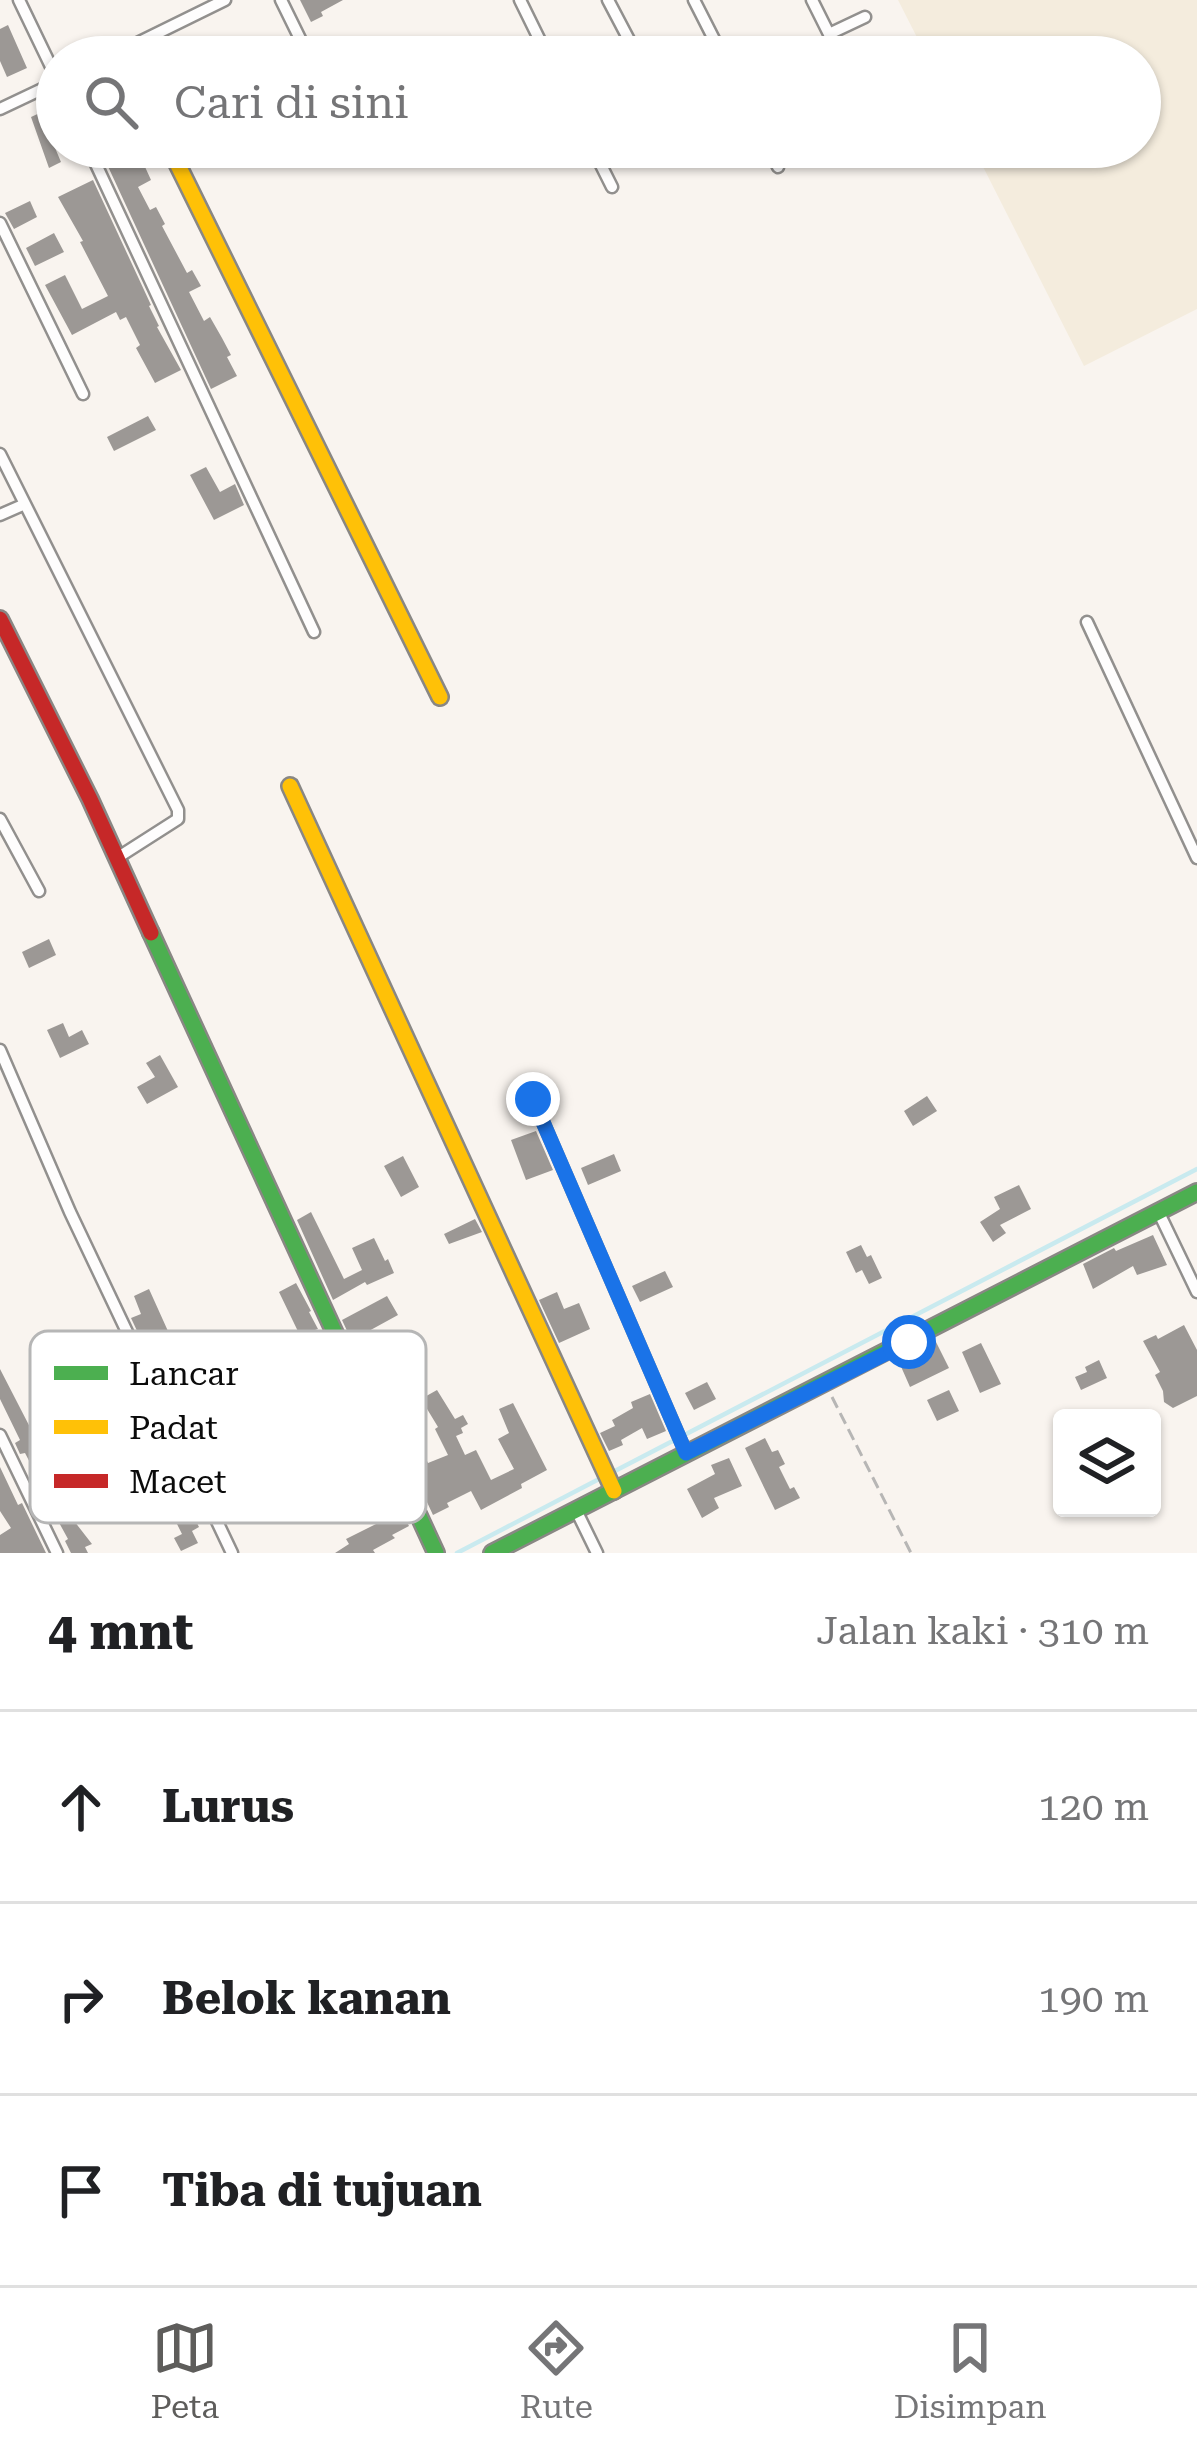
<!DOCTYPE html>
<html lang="id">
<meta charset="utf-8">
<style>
:root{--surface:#fff;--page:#f2f2f2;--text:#202124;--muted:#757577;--line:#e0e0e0;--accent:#5e5d5b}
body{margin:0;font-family:"Roboto Serif",serif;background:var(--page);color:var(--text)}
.controls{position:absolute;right:36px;bottom:36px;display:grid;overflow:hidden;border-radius:12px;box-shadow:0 3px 9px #0004}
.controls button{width:108px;height:108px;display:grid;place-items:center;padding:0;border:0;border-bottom:3px solid var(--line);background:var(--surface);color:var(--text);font:60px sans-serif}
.stop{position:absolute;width:36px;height:36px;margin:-27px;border:9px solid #1a73e8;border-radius:50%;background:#fff}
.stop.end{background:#1a73e8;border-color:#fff;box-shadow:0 3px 12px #0008}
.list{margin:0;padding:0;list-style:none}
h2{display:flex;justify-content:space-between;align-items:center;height:156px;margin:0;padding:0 48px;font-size:51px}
h2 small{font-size:39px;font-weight:400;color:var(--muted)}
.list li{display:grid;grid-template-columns:78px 1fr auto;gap:36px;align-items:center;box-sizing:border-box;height:192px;padding:0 48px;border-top:3px solid var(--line)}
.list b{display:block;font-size:45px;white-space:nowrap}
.list em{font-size:39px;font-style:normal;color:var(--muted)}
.icon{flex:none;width:66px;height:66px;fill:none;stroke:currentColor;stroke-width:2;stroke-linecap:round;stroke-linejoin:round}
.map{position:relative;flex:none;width:1197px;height:1553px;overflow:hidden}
.search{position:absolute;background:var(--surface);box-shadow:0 3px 9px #0004;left:36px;right:36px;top:36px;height:132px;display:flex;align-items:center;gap:30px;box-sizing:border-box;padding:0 42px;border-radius:66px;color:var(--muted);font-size:45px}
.sheet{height:732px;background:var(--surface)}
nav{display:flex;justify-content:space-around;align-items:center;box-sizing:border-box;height:168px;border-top:3px solid var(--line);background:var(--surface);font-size:33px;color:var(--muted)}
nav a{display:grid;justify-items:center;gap:6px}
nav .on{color:var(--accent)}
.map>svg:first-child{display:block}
</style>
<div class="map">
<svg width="1197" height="1553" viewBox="0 0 1197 1553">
<rect width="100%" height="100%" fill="#f9f4ef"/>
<path fill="#f4ecdd" d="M898,0H1197V309L1084,366L973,147H1140V57H927Z"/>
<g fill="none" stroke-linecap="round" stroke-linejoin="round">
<path stroke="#c9eaef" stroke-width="4.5" d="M611,1473L1197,1169
M457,1553L601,1478"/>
</g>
<path fill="#9c9895" d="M300,0H343L321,12L323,16L311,22Z
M8,25L27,68L7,77L0,61V29Z
M57,105V141L53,143L61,162L49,168L31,117Z
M99,147H136L151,180L138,187L150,210L156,207L165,224L162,226L187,273L192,270L201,286L189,292L204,321L210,317L222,338L231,355L227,357L237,376L211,389Z
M93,180L151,305L149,306L159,326L157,327L181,370L155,383L136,348L140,345L126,317L120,320L116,312L72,335L45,285L65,275L82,309L108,296L80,242L83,241L58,197Z
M30,201L37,217L14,229L5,213Z
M54,233L64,252L35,266L26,248Z
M148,416L156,430L114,451L107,437Z
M206,467L220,492L235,484L244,505L214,520L190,475Z
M49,939L56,955L29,968L22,952Z
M63,1023L69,1037L82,1030L89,1044L60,1058L47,1030Z
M160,1055L178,1087L147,1104L137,1087L155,1077L146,1063Z
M927,1096L937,1111L913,1126L904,1111Z
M536,1131L553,1170L526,1180L511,1140Z
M614,1154L621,1171L588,1185L581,1168Z
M403,1156L419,1187L401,1197L384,1166Z
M1019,1185L1031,1209L1000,1225L1006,1233L993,1242L980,1222L1000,1209L994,1197Z
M311,1212L344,1279L362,1270L352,1248L374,1238L385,1261L388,1259L394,1273L367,1285L365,1282L333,1300L297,1220Z
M475,1219L482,1232L449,1244L444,1234Z
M1153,1235L1167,1265L1137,1275L1133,1266L1093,1289L1083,1264L1114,1248L1116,1251Z
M861,1245L867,1257L871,1255L882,1278L869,1284L862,1270L856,1273L846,1252Z
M665,1271L673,1287L640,1302L632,1286Z
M296,1283L311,1311L309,1312L318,1329L315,1330L339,1377L337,1378L381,1463L394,1492L392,1494L409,1526L392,1535L395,1538L373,1550L375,1553H335L349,1544L346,1539L388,1518L279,1292Z
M149,1289L172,1340L146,1350L131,1318L141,1314L134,1296Z
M557,1292L564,1309L579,1303L590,1329L559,1343L539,1300Z
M387,1296L398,1315L367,1332L420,1440L417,1441L428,1463L448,1455L435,1429L438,1427L421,1399L437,1390L455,1419L463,1415L468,1424L461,1428L463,1433L456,1436L465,1455L476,1450L491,1480L514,1469L498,1439L509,1433L499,1409L513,1403L547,1470L521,1484L522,1488L481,1510L471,1491L447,1503L449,1507L433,1515L342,1320Z
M1184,1325L1197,1350V1396L1173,1408L1164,1402L1163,1391L1155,1375L1160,1372L1143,1341L1156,1335L1158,1339Z
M935,1340L949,1368L910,1387L899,1362L910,1357L908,1353Z
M981,1343L1001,1384L980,1393L962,1352Z
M1099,1360L1107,1378L1081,1390L1075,1377L1087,1372L1085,1367Z
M0,1369L33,1433L39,1430L43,1442L37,1446L59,1482L53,1484L71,1517L92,1544L85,1547L88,1553H71L65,1541L68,1539L34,1477L37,1476L25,1453L20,1454L15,1443L20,1440L0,1399Z
M707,1382L716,1399L694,1410L685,1393Z
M949,1390L959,1411L937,1421L927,1400Z
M650,1394L666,1431L647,1439L642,1428L621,1440L623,1445L609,1451L600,1433L615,1426L612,1420L633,1408L631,1402Z
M765,1438L772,1452L778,1450L785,1464L779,1467L790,1489L794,1487L800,1498L775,1510L745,1448Z
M729,1458L742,1486L714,1498L719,1508L702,1518L687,1489L715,1474L711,1465Z
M0,1467L18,1505L22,1503L46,1553H0V1535L11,1528L0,1511Z
M192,1513L199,1527L192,1531L198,1543L181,1551L174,1538L182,1534L176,1522Z"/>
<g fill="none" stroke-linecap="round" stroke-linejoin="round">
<defs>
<path id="street" d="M19,0L57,79
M281,0L309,57
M520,0L548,57
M608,0L638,57
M694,0L723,57
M812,0L829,34L865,17
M109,57L225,0
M0,109L57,82
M88,147L314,632
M592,147L612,187
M769,147L778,167
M0,223L83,394
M0,454L178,810V819L117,858
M0,515L25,504
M1087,622L1197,858
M0,819L39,891
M0,1050L70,1212L232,1553
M533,1099L683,1446
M1159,1213L1197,1292
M0,1435L57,1553
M576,1510L597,1553"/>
<path id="fast" d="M151,933L436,1553
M492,1553L1197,1192"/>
<path id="slow" d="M169,147L440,697
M290,786L614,1491"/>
<path id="jam" d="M0,619L90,799L151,933"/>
</defs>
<use href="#street" stroke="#92908e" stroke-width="15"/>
<use href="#fast" stroke="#898784" stroke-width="20"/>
<use href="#slow" stroke="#898784" stroke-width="20"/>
<use href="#jam" stroke="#898784" stroke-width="20"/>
<path stroke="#b7b6b5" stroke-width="3" stroke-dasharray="12 6" stroke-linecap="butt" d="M832,1397L911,1553"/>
<use href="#street" stroke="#fefdfd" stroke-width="10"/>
<use href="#fast" stroke="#4caf50" stroke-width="15"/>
<use href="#slow" stroke="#ffc107" stroke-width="15"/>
<use href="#jam" stroke="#c62828" stroke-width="15"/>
</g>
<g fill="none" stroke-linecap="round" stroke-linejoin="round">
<path stroke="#1a73e8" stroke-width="15" d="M533,1099L686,1453L909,1342"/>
</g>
<rect x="30" y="1331" width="396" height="192" rx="18" fill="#fff" stroke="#b6b6b6" stroke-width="3"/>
<rect x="54" y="1366" width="54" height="14" fill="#4caf50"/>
<rect x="54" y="1420" width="54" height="14" fill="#ffc107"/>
<rect x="54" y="1474" width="54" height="14" fill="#c62828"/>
<g font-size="33" fill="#0b0b0b">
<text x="129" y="1385">Lancar</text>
<text x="129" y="1439">Padat</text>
<text x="129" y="1493">Macet</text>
</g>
</svg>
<div class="controls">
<button><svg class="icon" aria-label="layers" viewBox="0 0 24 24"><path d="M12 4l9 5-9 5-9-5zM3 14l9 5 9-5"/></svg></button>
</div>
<div class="stop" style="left:909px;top:1342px"></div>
<div class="stop end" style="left:533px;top:1099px"></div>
<div class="search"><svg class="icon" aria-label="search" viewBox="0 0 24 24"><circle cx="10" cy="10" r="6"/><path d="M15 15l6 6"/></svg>Cari di sini</div>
</div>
<section class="sheet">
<h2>4 mnt<small>Jalan kaki · 310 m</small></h2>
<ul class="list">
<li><svg class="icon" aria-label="ahead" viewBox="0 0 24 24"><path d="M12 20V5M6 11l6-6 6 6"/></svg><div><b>Lurus</b></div><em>120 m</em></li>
<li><svg class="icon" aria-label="right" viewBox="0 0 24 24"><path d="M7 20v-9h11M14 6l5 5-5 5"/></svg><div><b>Belok kanan</b></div><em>190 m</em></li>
<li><svg class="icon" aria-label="arrive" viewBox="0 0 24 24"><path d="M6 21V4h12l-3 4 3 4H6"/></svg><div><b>Tiba di tujuan</b></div></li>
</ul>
</section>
<nav>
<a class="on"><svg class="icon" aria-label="map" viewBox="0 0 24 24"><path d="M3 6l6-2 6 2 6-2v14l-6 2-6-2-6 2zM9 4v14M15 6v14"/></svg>Peta</a>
<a><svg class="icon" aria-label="directions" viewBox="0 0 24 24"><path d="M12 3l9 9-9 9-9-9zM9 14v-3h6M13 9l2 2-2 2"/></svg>Rute</a>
<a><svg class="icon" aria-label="saved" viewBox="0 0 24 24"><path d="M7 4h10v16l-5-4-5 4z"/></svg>Disimpan</a>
</nav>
